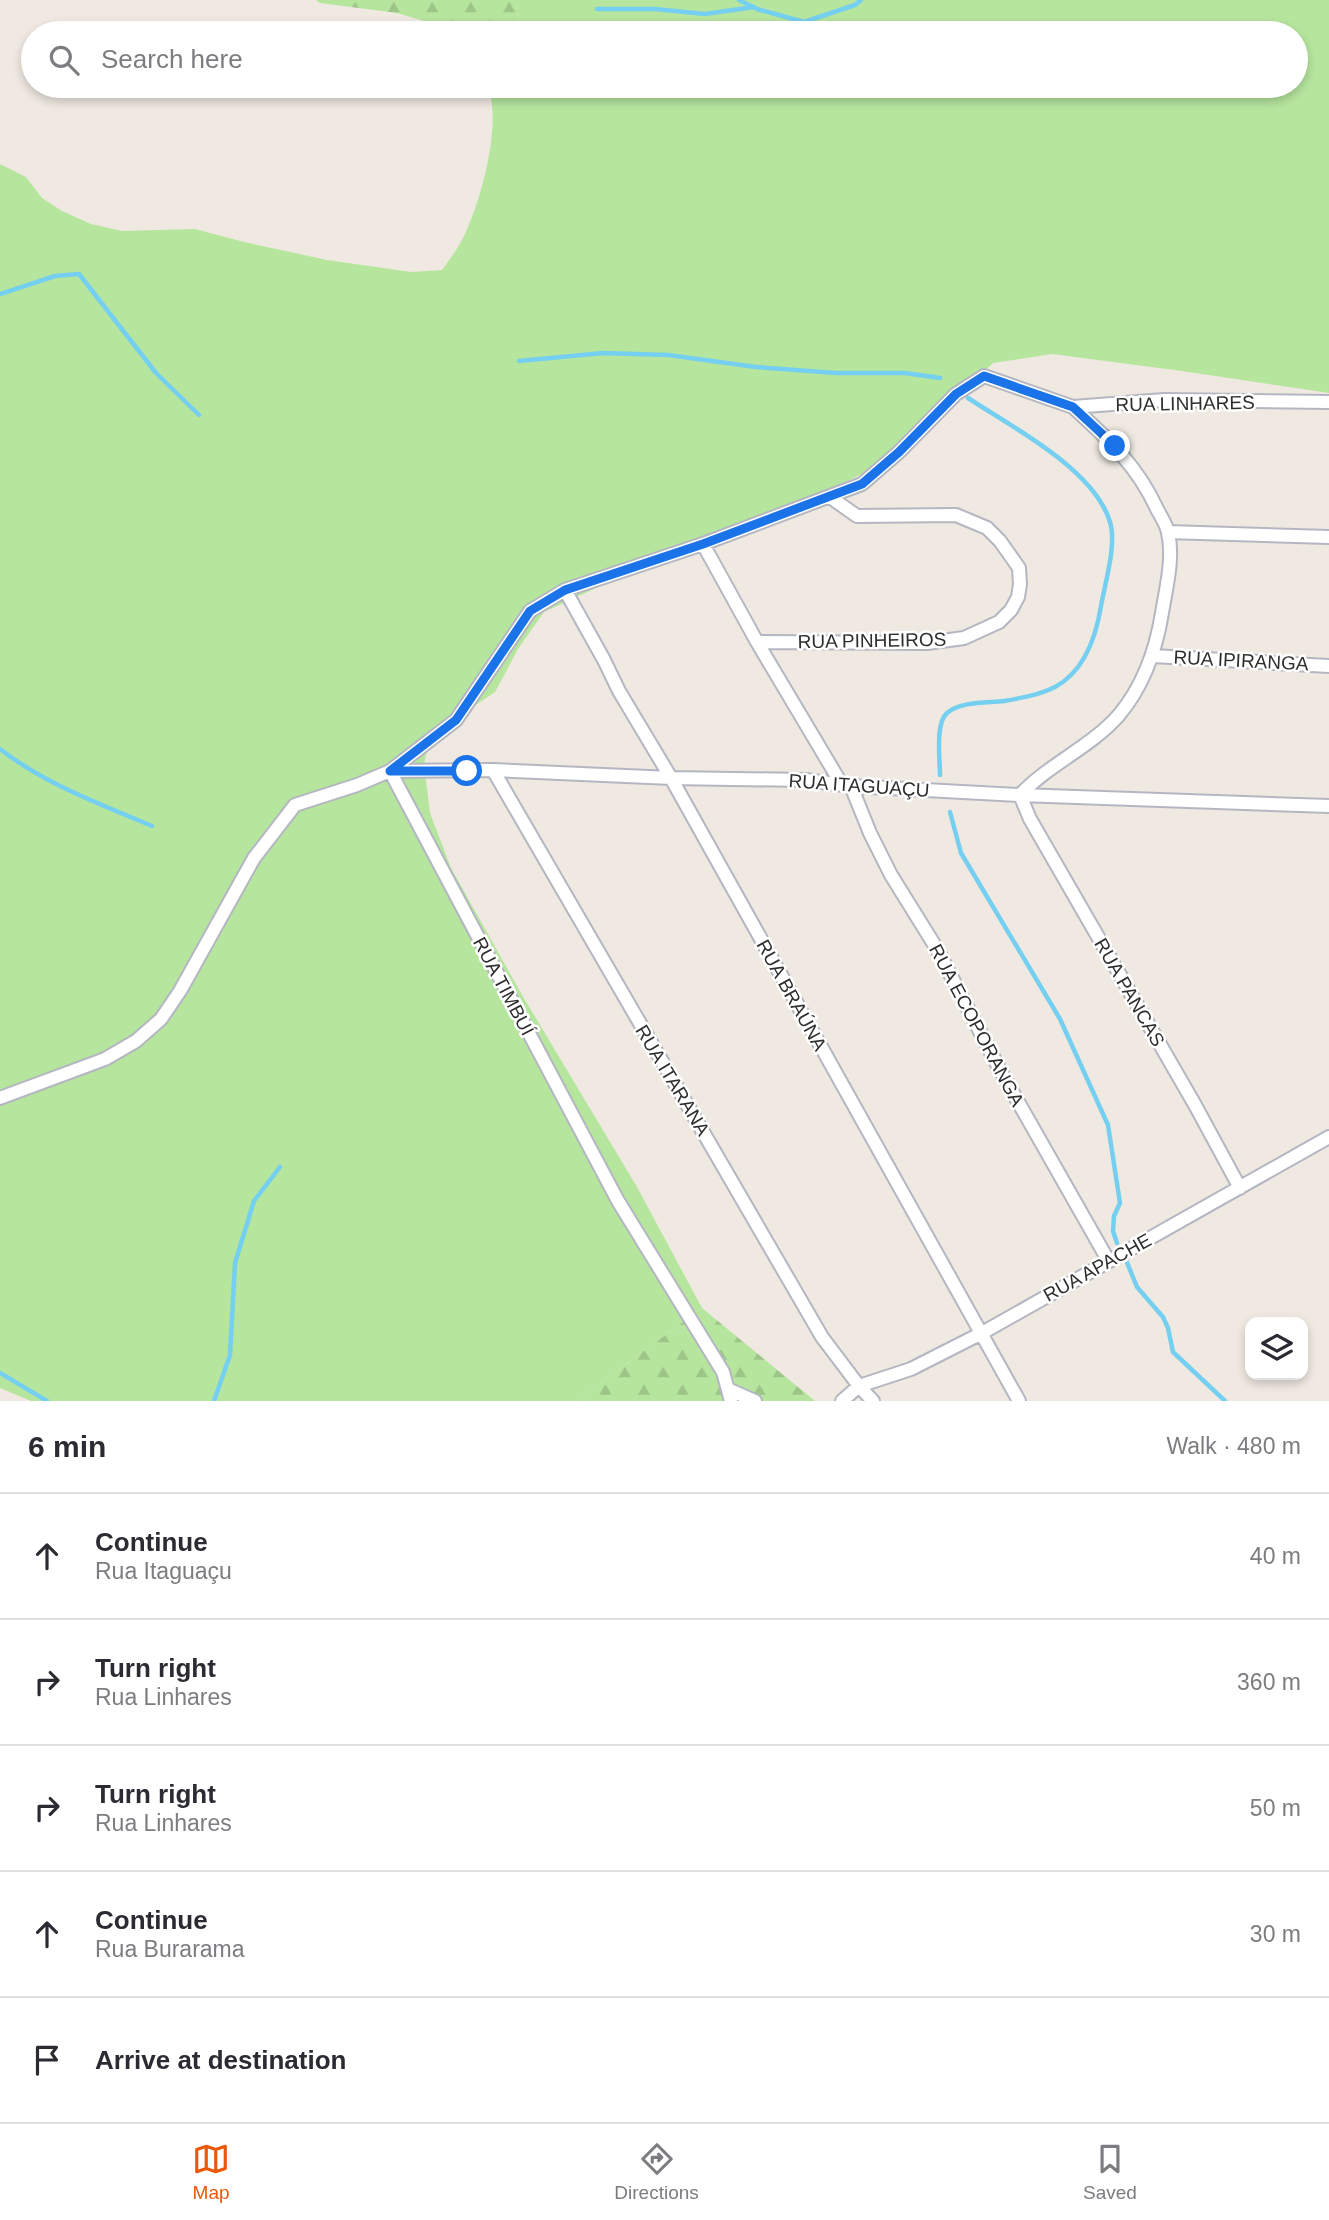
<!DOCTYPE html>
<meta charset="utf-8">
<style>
:root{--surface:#fff;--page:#f2f2f3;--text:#2b2b33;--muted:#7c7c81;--line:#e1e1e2;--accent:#ea580c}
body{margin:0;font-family:Helvetica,sans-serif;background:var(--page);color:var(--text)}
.controls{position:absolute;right:21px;bottom:21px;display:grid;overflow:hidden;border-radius:14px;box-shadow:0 4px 10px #0003}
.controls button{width:63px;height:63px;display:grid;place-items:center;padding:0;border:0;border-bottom:2px solid var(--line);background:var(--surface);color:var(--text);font:35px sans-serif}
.stop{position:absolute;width:21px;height:21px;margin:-16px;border:5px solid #1a73e8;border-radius:50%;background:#fff}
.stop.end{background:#1a73e8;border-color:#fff;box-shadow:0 2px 7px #0008}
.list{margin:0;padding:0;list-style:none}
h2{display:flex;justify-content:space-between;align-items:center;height:91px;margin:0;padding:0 28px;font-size:30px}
h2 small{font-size:23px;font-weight:400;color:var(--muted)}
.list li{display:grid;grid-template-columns:46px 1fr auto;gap:21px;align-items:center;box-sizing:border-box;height:126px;padding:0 28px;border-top:2px solid var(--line)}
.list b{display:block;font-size:26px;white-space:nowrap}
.list p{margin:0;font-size:23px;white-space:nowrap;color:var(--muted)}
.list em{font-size:23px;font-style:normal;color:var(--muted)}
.icon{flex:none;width:38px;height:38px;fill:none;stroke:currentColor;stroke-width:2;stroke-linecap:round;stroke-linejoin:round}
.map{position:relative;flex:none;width:1329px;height:1401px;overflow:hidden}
.search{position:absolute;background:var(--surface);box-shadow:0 4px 10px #0003;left:21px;right:21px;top:21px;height:77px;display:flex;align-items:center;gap:18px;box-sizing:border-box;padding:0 24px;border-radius:38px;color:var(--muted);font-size:26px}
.sheet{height:721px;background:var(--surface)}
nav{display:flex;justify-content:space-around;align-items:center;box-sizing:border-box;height:98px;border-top:2px solid var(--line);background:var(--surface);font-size:19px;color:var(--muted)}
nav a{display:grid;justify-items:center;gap:4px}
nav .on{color:var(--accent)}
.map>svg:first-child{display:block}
</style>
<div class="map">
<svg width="1329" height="1401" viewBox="0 0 1329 1401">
<defs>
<pattern id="forest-firs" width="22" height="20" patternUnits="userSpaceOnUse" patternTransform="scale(1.75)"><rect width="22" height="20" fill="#b6e59e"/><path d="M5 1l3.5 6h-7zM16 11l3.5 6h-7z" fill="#9dc588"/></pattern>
</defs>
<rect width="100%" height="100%" fill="#efe9e1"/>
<path fill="#b6e59e" d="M517,0H1329V393L1182,371L1052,354L993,363L958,397L908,452L692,555L622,576L544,612L518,649L495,692L452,721L428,743L424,765L430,813L451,868L522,995L637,1187L702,1308L576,1401H31L0,1388V164L26,177L42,198L62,211L91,224L122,231L195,229L244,242L327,260L411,272L442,270C450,259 459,247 465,234C482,197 502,124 488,86H1296V33H511L519,23Z"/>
<path fill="url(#forest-firs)" d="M316,0H517L519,23L511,33H451L431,23L397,13L320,3Z
M702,1308L815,1401H576Z"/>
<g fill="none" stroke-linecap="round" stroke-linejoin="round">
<path stroke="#75cff0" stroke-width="4.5" d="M739,0L757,9L804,22L855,5L861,0
M597,9H655L705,14L754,7
M0,294L55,276L79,274L156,373L199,415
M519,361L603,353L668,355L756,367L836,373H905L940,378
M0,749C45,784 100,804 152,826
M940,775C940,760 935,723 947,713C961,701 987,703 1004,701C1021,698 1039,695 1055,687C1085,671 1096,637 1101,606C1105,583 1117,544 1110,522C1094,469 1012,427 968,398
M950,812L961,853L1060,1019L1108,1125L1120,1203L1114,1216L1113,1231L1117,1243
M1126,1260L1137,1287L1163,1317L1168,1328L1173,1352L1225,1401
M0,1373L47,1401
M214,1401L230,1355L235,1263L254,1201L280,1167"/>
<defs>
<path id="street" d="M1168,532L1329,537
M703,544L757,642L842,785
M565,590L604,660L619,691L671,778L1019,1401
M757,642L927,643L964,638L999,622L1011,610L1018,597L1020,584L1019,568L1000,541L987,528L956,515L857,516L830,497
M1153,656L1329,666
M493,770L822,1337L859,1386L873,1401
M390,771L493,770L671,778L806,780L851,786L1020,795L1329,806
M390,771L618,1201L723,1372L731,1401
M851,786L870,833L891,875L937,949L1000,1070L1108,1260
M1020,795C1049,764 1091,747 1119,715C1144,685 1156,650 1162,613C1166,588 1174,558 1168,533C1167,525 1161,517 1157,509C1137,465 1108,439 1073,407
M1020,795L1030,819L1195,1105L1240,1188
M0,1098L105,1059L136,1041L161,1019L180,991L254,858L295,805L357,785L390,771L456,720L530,611L565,590L703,544L862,484L899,452L956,394L984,376L1073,407L1164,400L1329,402
M730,1390L755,1401
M842,1401L859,1386L911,1369L982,1333L1329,1137"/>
</defs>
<use href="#street" stroke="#b4b7c1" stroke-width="16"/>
<use href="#street" stroke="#fff" stroke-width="12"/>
</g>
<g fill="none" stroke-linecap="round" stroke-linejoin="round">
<path stroke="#1a73e8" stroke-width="9" d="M467,771H390L456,720L530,611L565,590L703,544L862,484L899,452L956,394L984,376L1073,407L1115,446"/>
</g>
<g text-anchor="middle" stroke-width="5" stroke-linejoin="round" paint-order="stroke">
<g font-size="19" fill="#2e2e2e" stroke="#fff">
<text transform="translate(1185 403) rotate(-1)" y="7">RUA LINHARES</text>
<text transform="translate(872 640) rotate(-1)" y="7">RUA PINHEIROS</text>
<text transform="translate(1241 660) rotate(3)" y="7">RUA IPIRANGA</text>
<text transform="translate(859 785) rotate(4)" y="7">RUA ITAGUAÇU</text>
<text transform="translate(504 986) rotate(62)" y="7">RUA TIMBUÍ</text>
<text transform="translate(1130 992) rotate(60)" y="7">RUA PANCAS</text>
<text transform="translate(792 995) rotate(61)" y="7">RUA BRAÚNA</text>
<text transform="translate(977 1025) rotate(62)" y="7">RUA ECOPORANGA</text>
<text transform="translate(673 1080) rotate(59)" y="7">RUA ITARANA</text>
<text transform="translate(1097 1267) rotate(-29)" y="7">RUA APACHE</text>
</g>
</g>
</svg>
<div class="controls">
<button><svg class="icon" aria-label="layers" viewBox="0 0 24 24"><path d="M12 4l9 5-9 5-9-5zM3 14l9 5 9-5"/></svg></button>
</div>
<div class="stop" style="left:467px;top:771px"></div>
<div class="stop end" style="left:1115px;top:446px"></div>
<div class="search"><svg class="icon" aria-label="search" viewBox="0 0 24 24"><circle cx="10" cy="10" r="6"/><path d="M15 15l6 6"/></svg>Search here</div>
</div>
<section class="sheet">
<h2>6 min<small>Walk · 480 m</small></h2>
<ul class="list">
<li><svg class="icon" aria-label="ahead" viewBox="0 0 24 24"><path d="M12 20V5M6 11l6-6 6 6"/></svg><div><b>Continue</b><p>Rua Itaguaçu</p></div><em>40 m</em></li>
<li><svg class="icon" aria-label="right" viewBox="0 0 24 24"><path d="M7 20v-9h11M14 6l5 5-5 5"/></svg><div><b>Turn right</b><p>Rua Linhares</p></div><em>360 m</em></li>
<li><svg class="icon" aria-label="right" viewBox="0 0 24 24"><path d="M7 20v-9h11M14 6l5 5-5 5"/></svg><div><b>Turn right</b><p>Rua Linhares</p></div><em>50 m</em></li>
<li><svg class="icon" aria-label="ahead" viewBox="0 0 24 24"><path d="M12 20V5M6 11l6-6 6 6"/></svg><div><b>Continue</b><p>Rua Burarama</p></div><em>30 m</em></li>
<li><svg class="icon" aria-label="arrive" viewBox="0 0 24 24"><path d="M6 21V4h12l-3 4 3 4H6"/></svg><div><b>Arrive at destination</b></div></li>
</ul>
</section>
<nav>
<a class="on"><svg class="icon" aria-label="map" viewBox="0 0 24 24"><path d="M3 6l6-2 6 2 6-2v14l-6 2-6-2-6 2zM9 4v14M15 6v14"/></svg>Map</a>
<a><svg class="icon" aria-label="directions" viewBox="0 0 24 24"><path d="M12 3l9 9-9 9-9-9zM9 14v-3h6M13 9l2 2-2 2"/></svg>Directions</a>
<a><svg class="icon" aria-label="saved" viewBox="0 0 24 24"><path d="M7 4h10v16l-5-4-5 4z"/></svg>Saved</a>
</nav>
